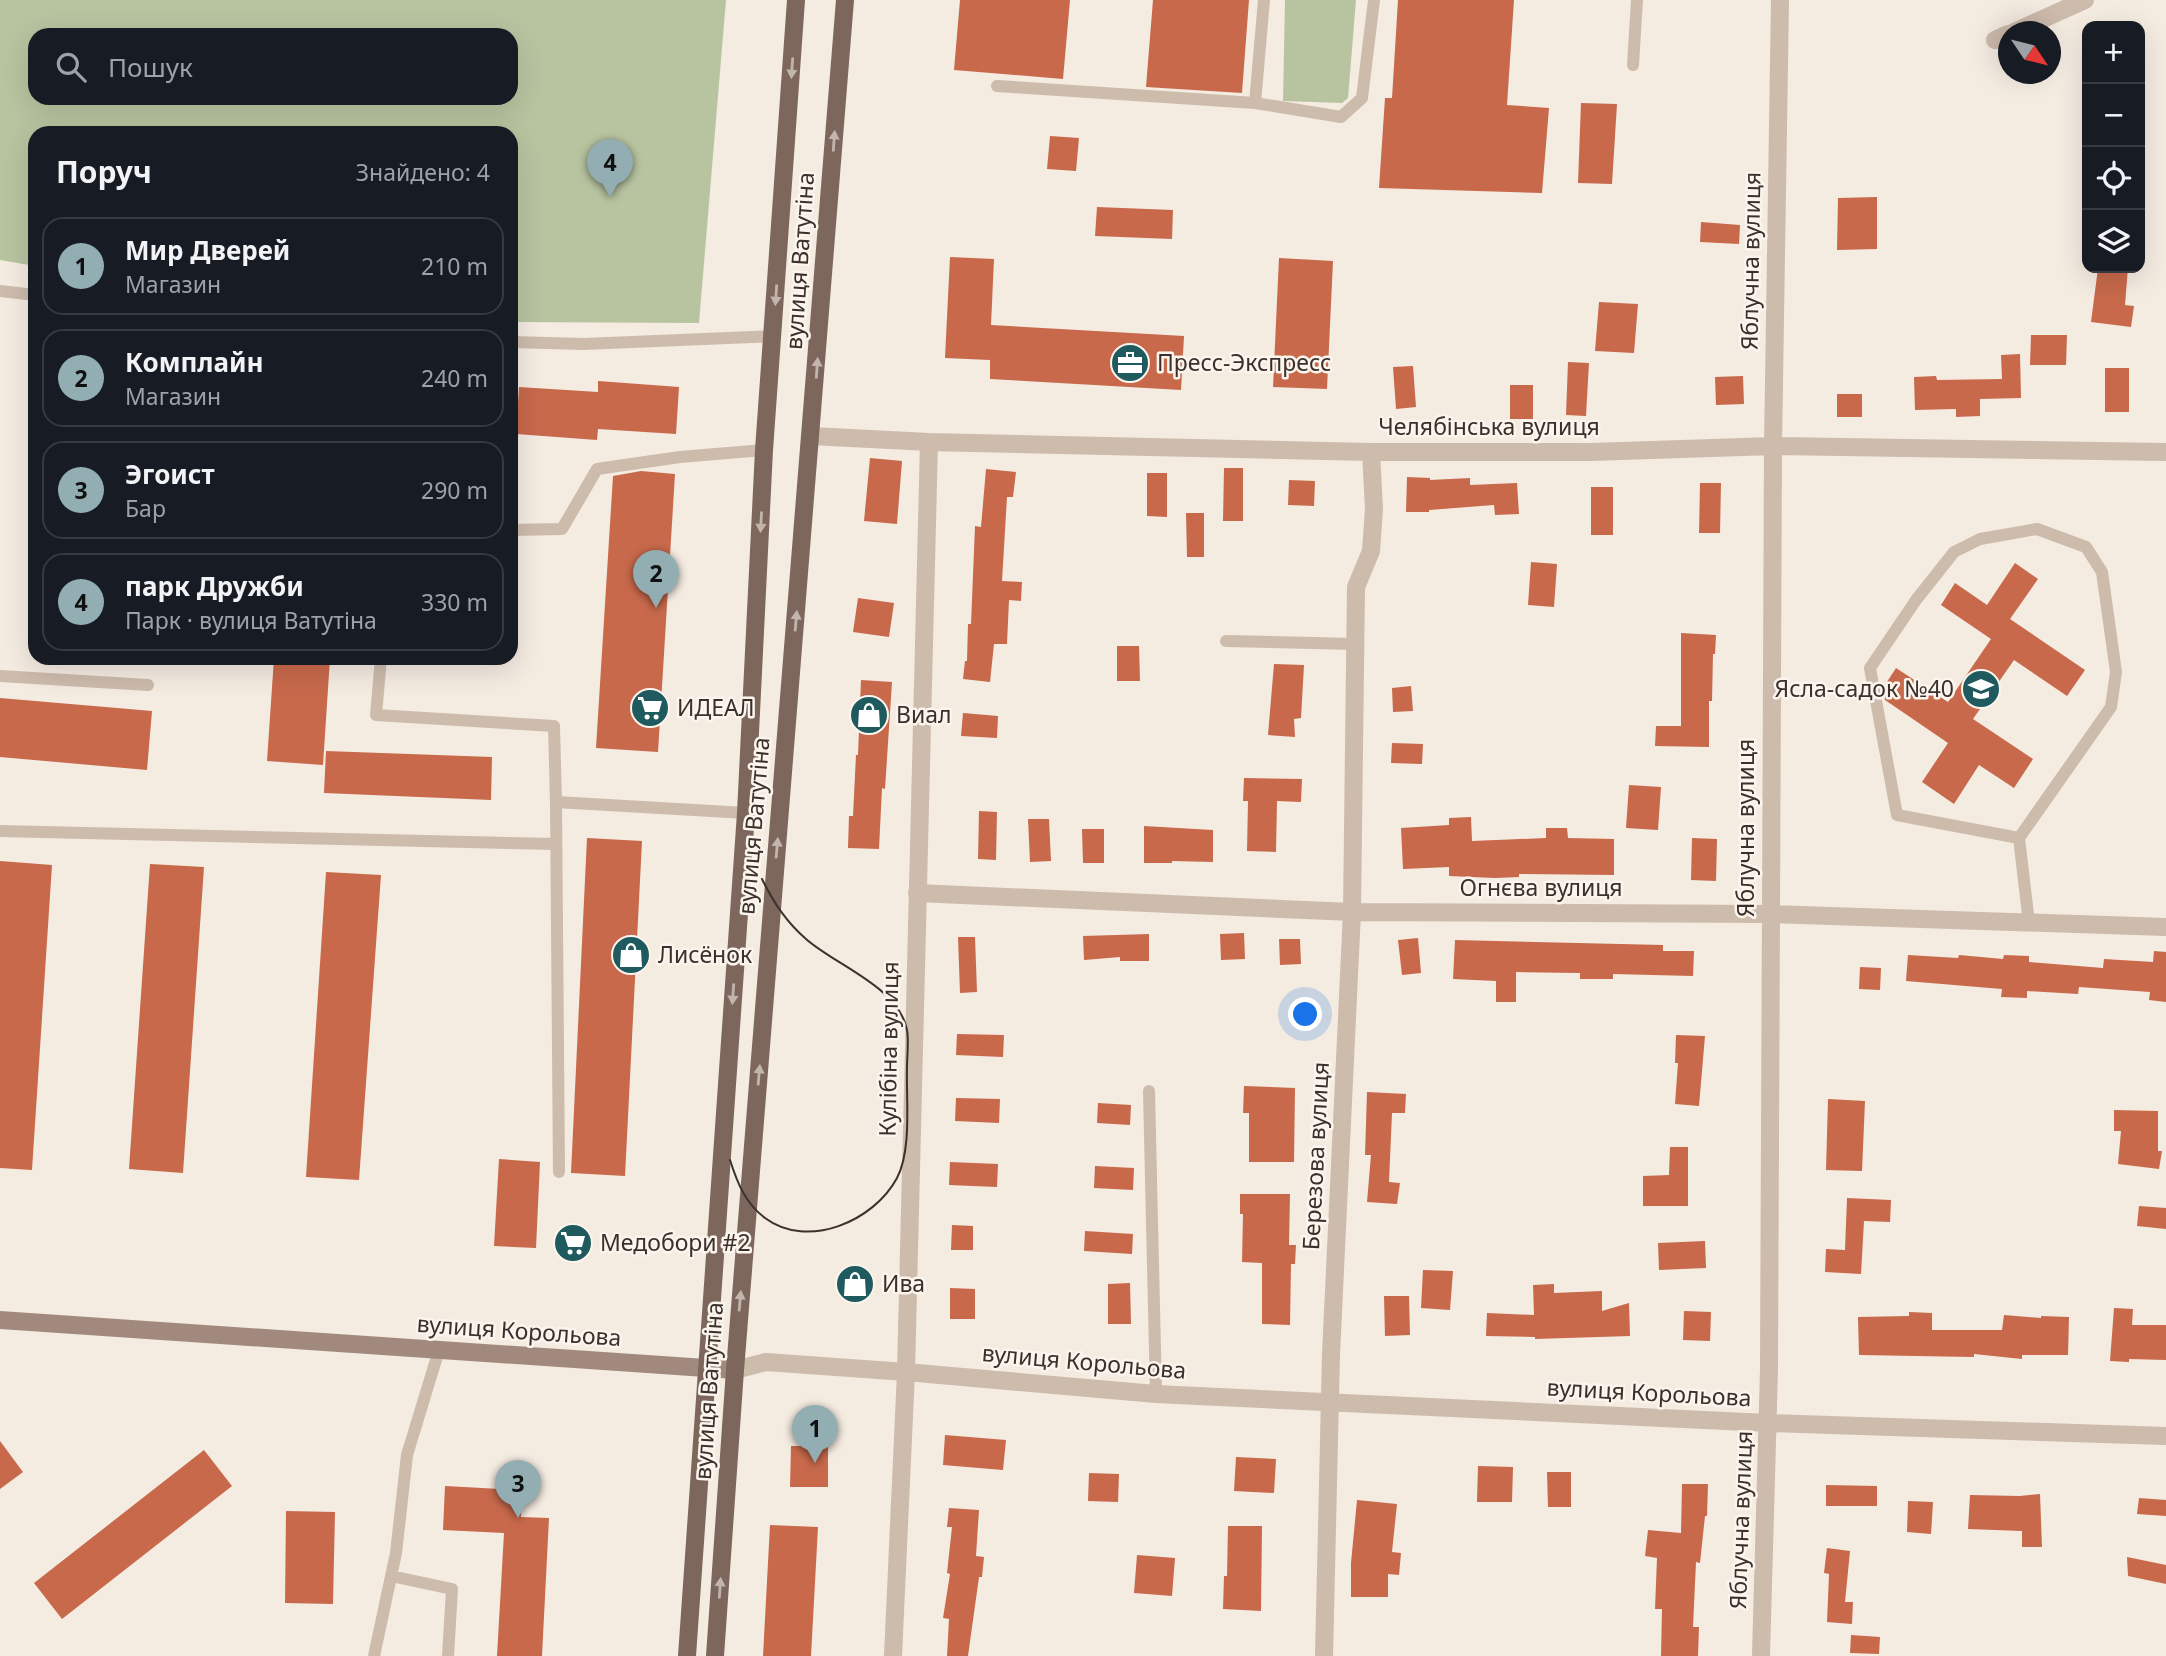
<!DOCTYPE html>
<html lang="uk">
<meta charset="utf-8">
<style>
:root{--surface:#171b24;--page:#242831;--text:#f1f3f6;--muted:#9ea1a6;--line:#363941;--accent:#92aeb2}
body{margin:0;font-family:"Noto Sans",sans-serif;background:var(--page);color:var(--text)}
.controls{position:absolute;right:21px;top:21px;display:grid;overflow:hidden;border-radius:14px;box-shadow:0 7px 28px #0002}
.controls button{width:63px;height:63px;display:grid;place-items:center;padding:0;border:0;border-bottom:2px solid var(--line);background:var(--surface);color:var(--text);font:35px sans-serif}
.compass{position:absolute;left:1998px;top:21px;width:63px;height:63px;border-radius:50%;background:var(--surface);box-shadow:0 7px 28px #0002;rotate:125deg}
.you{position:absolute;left:1306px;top:1015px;width:24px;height:24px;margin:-18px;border:5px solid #fff;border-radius:50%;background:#1a73e8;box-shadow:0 0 0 10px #1a73e833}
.badge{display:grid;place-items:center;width:46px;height:46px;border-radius:50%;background:var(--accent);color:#111;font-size:23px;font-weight:700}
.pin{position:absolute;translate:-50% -58px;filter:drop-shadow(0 2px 4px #0008)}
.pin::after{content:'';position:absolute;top:37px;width:24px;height:21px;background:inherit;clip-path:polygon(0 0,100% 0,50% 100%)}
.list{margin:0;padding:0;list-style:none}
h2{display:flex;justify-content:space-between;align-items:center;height:91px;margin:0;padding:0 28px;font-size:30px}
h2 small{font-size:23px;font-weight:400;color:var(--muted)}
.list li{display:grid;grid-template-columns:46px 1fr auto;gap:21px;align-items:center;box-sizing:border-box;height:98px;margin:0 14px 14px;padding:0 14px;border:2px solid var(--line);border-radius:21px}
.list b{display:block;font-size:26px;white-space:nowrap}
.list p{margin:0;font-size:23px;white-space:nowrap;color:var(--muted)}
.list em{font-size:23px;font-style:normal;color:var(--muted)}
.icon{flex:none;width:38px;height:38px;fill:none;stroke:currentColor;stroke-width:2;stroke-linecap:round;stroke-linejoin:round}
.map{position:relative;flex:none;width:2166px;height:1656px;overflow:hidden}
.search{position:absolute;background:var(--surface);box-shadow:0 7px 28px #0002;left:28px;top:28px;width:490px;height:77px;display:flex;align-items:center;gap:18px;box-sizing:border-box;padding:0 24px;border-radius:21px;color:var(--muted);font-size:26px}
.panel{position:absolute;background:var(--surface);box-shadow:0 7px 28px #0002;left:28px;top:126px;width:490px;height:539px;border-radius:21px}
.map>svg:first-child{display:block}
</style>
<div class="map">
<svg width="2166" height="1656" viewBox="0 0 2166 1656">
<rect width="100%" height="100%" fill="#f4ebe1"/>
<path fill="#b8c4a0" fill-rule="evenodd" d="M0,0H726L699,323L511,322V133H35V266L0,260ZM35,35H511V98H35Z
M1285,0H1356L1348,98L1342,103L1283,101Z"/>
<path fill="#c8694b" d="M960,0H1070L1063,79L954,70Z
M1153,0H1249L1242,93L1146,87Z
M1398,0H1514L1507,105L1549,108L1542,193L1379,188L1385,98H1392Z
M1581,103L1617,104L1612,184L1578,183Z
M1050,136L1079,138L1076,171L1047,169Z
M1877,197V249L1837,250L1838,198Z
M1097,207L1173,210L1172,239L1095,236Z
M1701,222L1740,225L1739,244L1700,242Z
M950,257L994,259L991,325L1184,336L1181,390L990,379V360L945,358Z
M1279,258L1333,261L1327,389L1273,387Z
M2098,268H2128L2125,305L2134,306L2131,327L2091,322Z
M1599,302L1638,304L1634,353L1595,351Z
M2031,335H2067L2066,365H2030Z
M2020,354L2021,398L1980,399V416L1956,417V409L1915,410L1914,377L1936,376L1937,380L2002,379L2001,355Z
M1568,362L1589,363L1586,416L1566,415Z
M1413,366L1416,407L1396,409L1393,367Z
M2105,368H2129V412H2105Z
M1743,376L1744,404L1716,405L1715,377Z
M598,381L679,387L676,434L598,429L597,440L516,434L519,387L598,392Z
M1510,385H1533V419H1510Z
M1837,394H1862V417H1837Z
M870,458L902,461L897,524L864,521Z
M1224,468H1243V521H1223Z
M986,469L1016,472L1013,497H1007L1002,581L1022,582L1021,601L1009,600L1007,644H994L990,682L963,679L965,661H967L968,624H971L975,526L981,527Z
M641,471L675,474L658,752L596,748L613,476Z
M1147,473H1167V517L1147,516Z
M1407,477L1430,478V480L1470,478V485L1517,483L1519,514L1495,515L1494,505L1429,510V512H1406Z
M1289,480L1315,481L1314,506L1288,505Z
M1700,483H1721L1720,533H1699Z
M1591,487H1613V535H1591Z
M1186,513H1204V557H1187Z
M1531,562L1557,564L1554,607L1528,605Z
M2015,563L2038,579L2010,619L2085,670L2067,696L2014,660L1973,719L2033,759L2014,788L1979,765L1954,804L1922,782L1948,743L1885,700L1883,688L1896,668L1948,702L1991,639L1941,605L1955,583L1987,605Z
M858,598L894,603L889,637L853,632Z
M1681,633L1716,635L1715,654H1713L1712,701H1709V747L1655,746L1656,726H1681Z
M1117,646H1139L1140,681H1117Z
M274,658H330L323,765L267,761Z
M1274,664L1304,665L1301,718L1294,719L1295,737L1268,735Z
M861,680L892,682L885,789L882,788L879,849L848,848L849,816H853L856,755H858Z
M1411,686L1413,711L1393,712L1392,688Z
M0,698L152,711L147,770L0,757Z
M963,713L998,716L997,738L961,736Z
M1392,743L1423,744L1422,764L1391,763Z
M326,751L492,757L491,800L324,793Z
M1244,778L1302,779L1301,802L1277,801L1276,852L1247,851L1248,801H1243Z
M1629,785L1661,787L1658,830L1626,828Z
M979,811L997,812L996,860L978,859Z
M1471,817L1472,841L1546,838V828H1567L1568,838L1614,839V875L1519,874V877L1495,878L1449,876V867L1403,869L1401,828L1449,825V818Z
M1028,819H1049L1051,861L1030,862Z
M1144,826L1213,830V862L1172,861V863H1144Z
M1082,829H1104V863H1083Z
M587,838L642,841L625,1176L571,1173Z
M1692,838L1717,839L1716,881L1691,880Z
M0,861L52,865L32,1170L0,1168Z
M150,864L204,867L183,1173L129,1169Z
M326,872L381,875L359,1180L306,1177Z
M1244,933L1245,959L1221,960L1220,934Z
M1149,934V961H1120V957L1084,960L1083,936Z
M958,937H975L977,992L960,993Z
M1418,938L1421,973L1402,975L1398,940Z
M1279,939H1300L1301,964L1280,965Z
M1455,940L1663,945V951H1694L1693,976L1613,974V979H1580V973L1516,972V1002H1496V981L1453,979Z
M2154,951L2166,952V1002L2149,1000L2150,992L2079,987L2078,994L2027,991V998L2001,997L2002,989L1906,981L1908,955L1958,958L1959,955L2003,959L2004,955L2029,956V962L2103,968L2104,959L2153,962Z
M1860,967L1881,968L1880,990L1859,989Z
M957,1034L1004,1035L1003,1057L956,1055Z
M1676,1035L1705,1036L1699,1106L1675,1104L1678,1063H1675Z
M1244,1086L1295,1088L1294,1162H1249V1113H1243Z
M1367,1092L1406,1094L1405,1113H1392L1389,1182L1400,1183L1397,1204L1367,1202L1371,1155H1365Z
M956,1098L1000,1099L999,1123L955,1121Z
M1828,1099L1865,1101L1862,1171L1826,1170Z
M1098,1103L1131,1105L1130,1125L1097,1123Z
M2114,1110L2158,1111V1151H2162L2159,1169L2118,1164L2121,1131H2114Z
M1670,1147H1688V1206H1643V1176L1669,1175Z
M499,1159L540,1162L536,1248L494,1246Z
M950,1162L998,1164L997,1187L949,1185Z
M1095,1166L1134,1168L1133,1190L1094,1188Z
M1240,1194H1290L1289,1245H1296L1295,1264H1291L1290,1325L1262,1324V1263L1242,1262L1243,1214H1240Z
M1847,1198L1891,1200L1890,1222L1864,1221L1861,1274L1825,1272L1826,1249L1845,1250Z
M2139,1206L2166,1208V1229L2137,1226Z
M952,1225L973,1226V1250H951Z
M1085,1231L1133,1234L1132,1254L1084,1251Z
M1705,1241L1706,1268L1659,1270L1658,1243Z
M1423,1270L1453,1271L1450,1310L1421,1308Z
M1130,1283L1131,1324H1108V1284Z
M1554,1284V1293L1602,1291V1311L1629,1303L1630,1336L1535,1339V1337L1486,1336L1487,1313L1534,1315L1533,1285Z
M950,1288L975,1289V1319H950Z
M1384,1296H1409L1410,1335L1385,1336Z
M2114,1308L2133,1309L2132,1325H2166V1360L2129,1359V1362L2110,1361Z
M1684,1311L1711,1312L1710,1341L1683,1340Z
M1909,1312L1932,1313V1330H2002L2004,1315L2041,1318V1316L2069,1317L2068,1355H2022V1359L1974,1354V1357L1859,1355L1858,1317L1909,1316Z
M945,1435L1006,1440L1003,1470L943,1465Z
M0,1441L23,1472L0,1489Z
M791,1446H828V1487H790Z
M204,1450L232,1486L62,1619L34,1583Z
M1236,1457L1276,1459L1274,1493L1234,1491Z
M1478,1466L1513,1467L1512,1502H1477Z
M1547,1472H1571V1507H1548Z
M1089,1473L1119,1474L1118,1502L1088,1501Z
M1682,1484H1708L1707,1516H1705L1700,1563L1696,1562L1693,1627H1699L1698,1656H1661L1662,1609H1655L1657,1558L1645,1556L1648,1530L1681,1533Z
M1826,1485L1877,1486V1506H1826Z
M445,1486L522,1490L521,1517L549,1518L542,1656H497L504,1533L443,1530Z
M2040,1494L2042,1547H2022V1531L1968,1529L1970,1495L2020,1496Z
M2139,1498L2166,1500V1516L2137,1514Z
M1357,1500L1397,1504L1392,1552L1401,1553L1399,1575L1388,1574V1597H1351V1563Z
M1908,1501L1933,1502L1931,1534L1907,1532Z
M949,1508L979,1510L976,1556L984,1557L982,1577H979L968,1656H947L949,1619L943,1618L950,1574L947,1573L952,1527H947Z
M286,1511L335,1512L333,1604L285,1603Z
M770,1525L818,1527L811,1656H763Z
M1228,1526H1262L1261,1611L1223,1609L1224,1576H1227Z
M1827,1548L1850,1551L1845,1602H1853L1852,1624L1827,1622L1829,1574L1824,1573Z
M1137,1555L1175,1558L1172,1596L1134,1593Z
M2127,1557L2166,1565V1584L2128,1576Z
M1851,1635L1880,1637L1879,1654L1850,1653Z"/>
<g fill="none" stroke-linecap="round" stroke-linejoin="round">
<path stroke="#cdbbac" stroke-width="12" d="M1633,65L1637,0
M997,86L1255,103L1341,117L1362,98L1374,0
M1255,103L1264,0
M0,291L35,295
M511,342L584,344L773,336
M511,530L562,529L597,469L680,457L764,450
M1226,641L1355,644
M381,658L376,715L554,726L556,802L746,813
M0,676L148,685
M556,802L559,1172
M0,831L555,844
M2019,838L1897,815L1870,668L1916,600L1954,552L1980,539L2037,529L2086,547L2102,572L2116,672L2111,707L2019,838L2029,923
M1149,1091L1156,1394
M391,1576L452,1589L448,1656
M374,1656L396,1553L407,1455L439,1350"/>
<path stroke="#cdbbac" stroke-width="18" d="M2014,32L2085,0
M1995,40L2008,34
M811,436L929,442L1371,452H1591L1773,446L2166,452
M917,893L1352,912L1770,914L2166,927
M735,1370L766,1362L906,1372L1156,1394L1768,1423L2166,1436
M893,1656L906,1372L929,442
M1324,1656L1331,1354L1352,912L1356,587L1371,551L1374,509L1371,452
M1761,1656L1769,1369L1773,446L1780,0"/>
<path stroke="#a18a7d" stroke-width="18" d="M0,1320L735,1370"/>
<path stroke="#7d675c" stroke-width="18" d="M687,1656L746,813L764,450L796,0
M715,1656L735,1370L845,0"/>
<path stroke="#3b302b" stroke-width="2" d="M730,1160C737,1182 745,1203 765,1218C808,1250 874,1221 897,1178C912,1149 906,1100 907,1067C907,1056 909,1041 907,1030C899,987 835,965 806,939C786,922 773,902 762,879"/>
</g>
<defs><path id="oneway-solid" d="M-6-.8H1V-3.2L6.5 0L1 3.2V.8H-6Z" transform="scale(1.75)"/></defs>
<g fill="#c2b5ac">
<use href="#oneway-solid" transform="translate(792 68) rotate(94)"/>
<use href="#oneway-solid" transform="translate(834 141) rotate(-86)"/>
<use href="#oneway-solid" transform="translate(776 295) rotate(94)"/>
<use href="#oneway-solid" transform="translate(817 368) rotate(-86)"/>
<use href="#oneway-solid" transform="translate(761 522) rotate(93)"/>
<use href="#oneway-solid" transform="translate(796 621) rotate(-85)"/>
<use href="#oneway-solid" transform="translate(777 848) rotate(-85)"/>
<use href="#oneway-solid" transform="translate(733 994) rotate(94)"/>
<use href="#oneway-solid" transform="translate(759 1075) rotate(-85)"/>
<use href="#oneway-solid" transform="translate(740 1301) rotate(-85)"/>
<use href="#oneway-solid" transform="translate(720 1588) rotate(-86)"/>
</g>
<defs>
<symbol id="office-disc" viewBox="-11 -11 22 22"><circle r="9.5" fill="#1f5a5e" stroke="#fbf5ee"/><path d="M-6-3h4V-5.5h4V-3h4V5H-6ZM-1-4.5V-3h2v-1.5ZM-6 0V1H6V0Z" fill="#fff"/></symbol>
<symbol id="school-disc" viewBox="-11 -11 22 22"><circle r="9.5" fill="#1f5a5e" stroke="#fbf5ee"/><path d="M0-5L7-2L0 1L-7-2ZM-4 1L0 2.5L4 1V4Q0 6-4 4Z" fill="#fff"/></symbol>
<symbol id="supermarket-disc" viewBox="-11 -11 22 22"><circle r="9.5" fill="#1f5a5e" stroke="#fbf5ee"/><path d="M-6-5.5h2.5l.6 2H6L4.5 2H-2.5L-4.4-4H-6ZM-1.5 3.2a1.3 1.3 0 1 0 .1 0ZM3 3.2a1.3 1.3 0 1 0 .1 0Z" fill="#fff"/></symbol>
<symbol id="shop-disc" viewBox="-11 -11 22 22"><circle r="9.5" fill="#1f5a5e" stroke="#fbf5ee"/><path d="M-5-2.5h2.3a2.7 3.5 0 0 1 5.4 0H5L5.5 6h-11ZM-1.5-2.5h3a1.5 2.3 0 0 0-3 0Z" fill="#fff"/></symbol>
</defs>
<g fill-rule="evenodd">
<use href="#office-disc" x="1108" y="341" width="44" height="44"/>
<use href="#school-disc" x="1959" y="667" width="44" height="44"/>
<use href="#supermarket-disc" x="628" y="686" width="44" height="44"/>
<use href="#shop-disc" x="847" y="693" width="44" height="44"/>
<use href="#shop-disc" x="609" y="933" width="44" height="44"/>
<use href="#supermarket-disc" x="551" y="1221" width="44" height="44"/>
<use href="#shop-disc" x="833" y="1262" width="44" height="44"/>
</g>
<g text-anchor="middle" stroke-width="5" stroke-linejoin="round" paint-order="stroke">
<g font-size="23" fill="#3b302b" stroke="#fbf5ee">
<text transform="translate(800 261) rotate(-86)" y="8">вулиця Ватутіна</text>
<text transform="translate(1751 261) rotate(-89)" y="8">Яблучна вулиця</text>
<text x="1489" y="435">Челябінська вулиця</text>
<text transform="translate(754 826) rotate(-85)" y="8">вулиця Ватутіна</text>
<text transform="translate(1746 828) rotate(-90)" y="8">Яблучна вулиця</text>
<text x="1541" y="896">Огнєва вулиця</text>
<text transform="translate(889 1049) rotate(-89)" y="8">Кулібіна вулиця</text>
<text transform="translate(1316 1156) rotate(-87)" y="8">Березова вулиця</text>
<text transform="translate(519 1331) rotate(4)" y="8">вулиця Корольова</text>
<text transform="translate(1084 1362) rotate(5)" y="8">вулиця Корольова</text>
<text transform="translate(709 1391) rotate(-86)" y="8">вулиця Ватутіна</text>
<text transform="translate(1649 1393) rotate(3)" y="8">вулиця Корольова</text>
<text transform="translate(1741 1520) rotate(-88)" y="8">Яблучна вулиця</text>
</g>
<g font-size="23" fill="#3b302b" stroke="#fbf5ee" text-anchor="start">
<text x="1157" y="371">Пресс-Экспресс</text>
<text x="1954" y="697" text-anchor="end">Ясла-садок №40</text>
<text x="677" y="716">ИДЕАЛ</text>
<text x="896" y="723">Виал</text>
<text x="658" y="963">Лисёнок</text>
<text x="600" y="1251">Медобори #2</text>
<text x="882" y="1292">Ива</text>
</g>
</g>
</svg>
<div class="controls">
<button>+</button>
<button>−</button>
<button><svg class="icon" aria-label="locate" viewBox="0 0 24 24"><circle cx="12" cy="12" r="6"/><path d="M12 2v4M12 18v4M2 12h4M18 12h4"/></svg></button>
<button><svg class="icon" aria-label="layers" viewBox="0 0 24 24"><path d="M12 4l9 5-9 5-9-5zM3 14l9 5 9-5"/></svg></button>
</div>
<svg class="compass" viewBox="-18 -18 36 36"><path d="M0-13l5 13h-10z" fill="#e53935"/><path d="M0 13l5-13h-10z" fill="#9ea1a6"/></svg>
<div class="you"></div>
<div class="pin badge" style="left:815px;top:1463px">1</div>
<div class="pin badge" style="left:656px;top:608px">2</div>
<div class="pin badge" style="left:518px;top:1518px">3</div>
<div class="pin badge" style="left:610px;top:197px">4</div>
<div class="search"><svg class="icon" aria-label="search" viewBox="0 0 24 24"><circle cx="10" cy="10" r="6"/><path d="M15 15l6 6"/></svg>Пошук</div>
<section class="panel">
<h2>Поруч<small>Знайдено: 4</small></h2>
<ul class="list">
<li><span class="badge">1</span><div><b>Мир Дверей</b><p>Магазин</p></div><em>210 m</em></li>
<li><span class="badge">2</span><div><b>Комплайн</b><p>Магазин</p></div><em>240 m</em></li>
<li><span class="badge">3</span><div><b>Эгоист</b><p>Бар</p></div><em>290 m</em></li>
<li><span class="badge">4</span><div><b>парк Дружби</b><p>Парк · вулиця Ватутіна</p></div><em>330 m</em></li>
</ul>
</section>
</div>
